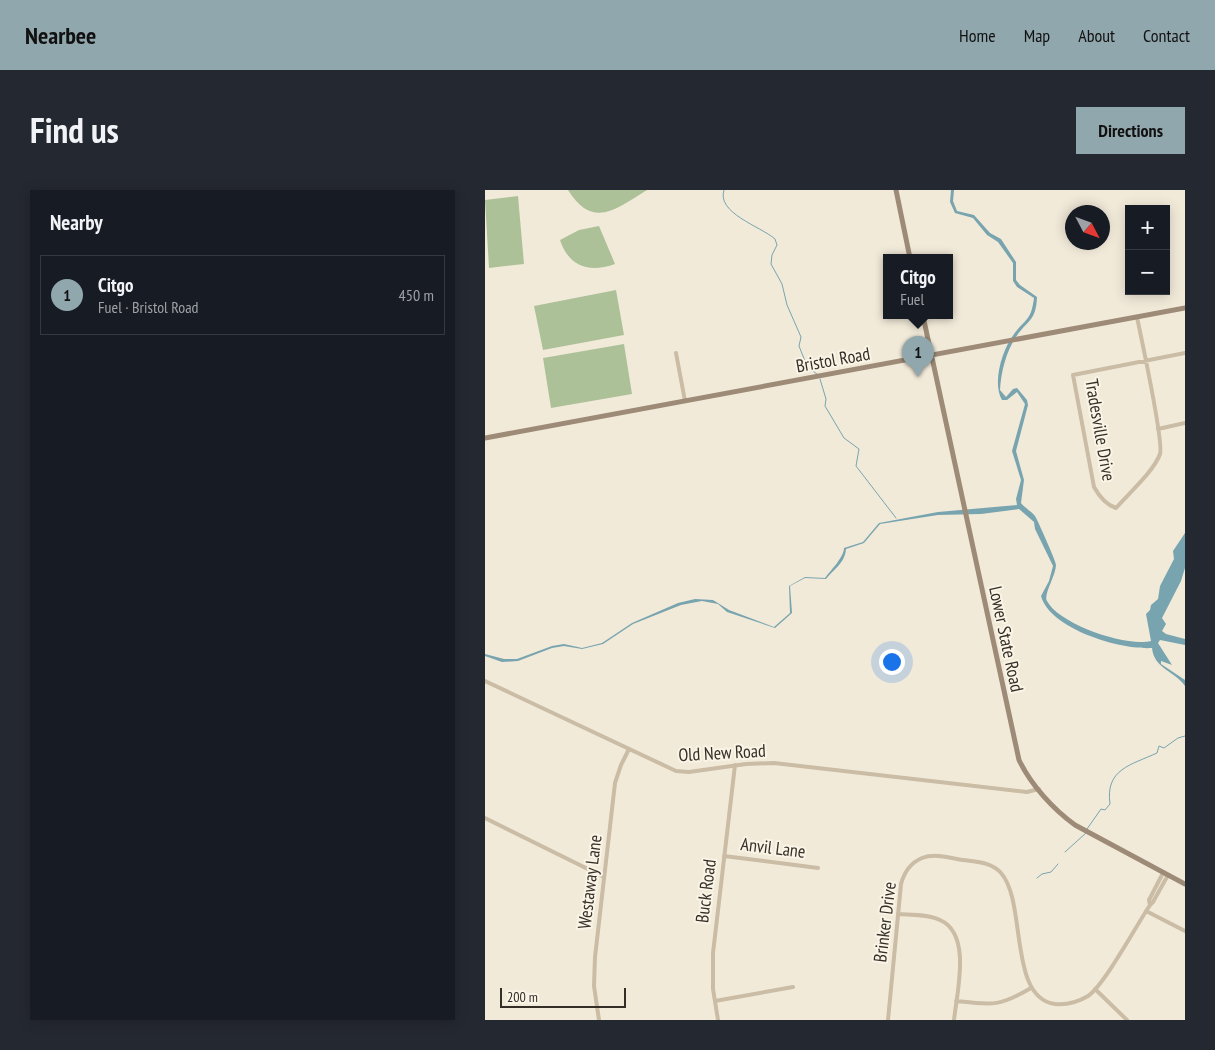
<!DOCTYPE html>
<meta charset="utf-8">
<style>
:root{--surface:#171b24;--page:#242831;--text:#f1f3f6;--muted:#9ea1a6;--line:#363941;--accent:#91a7ae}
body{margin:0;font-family:"PT Sans Narrow",sans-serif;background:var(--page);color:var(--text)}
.controls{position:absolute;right:15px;top:15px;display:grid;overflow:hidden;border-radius:0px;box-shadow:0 2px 12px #0003}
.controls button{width:45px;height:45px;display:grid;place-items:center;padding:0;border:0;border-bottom:1px solid var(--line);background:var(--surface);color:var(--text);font:25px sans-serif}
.compass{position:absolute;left:580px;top:15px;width:45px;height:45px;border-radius:50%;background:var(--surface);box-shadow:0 2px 12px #0003;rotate:131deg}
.scale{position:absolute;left:15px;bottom:12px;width:126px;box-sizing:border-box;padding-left:5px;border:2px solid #352e27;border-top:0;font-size:14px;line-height:18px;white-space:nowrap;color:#352e27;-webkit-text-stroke:4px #f9f4e6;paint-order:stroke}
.you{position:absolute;left:406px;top:471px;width:18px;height:18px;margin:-12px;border:4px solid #fff;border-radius:50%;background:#1a73e8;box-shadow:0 0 0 8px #1a73e833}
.badge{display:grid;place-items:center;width:32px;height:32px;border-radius:50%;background:var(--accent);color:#111;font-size:16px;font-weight:700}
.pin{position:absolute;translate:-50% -41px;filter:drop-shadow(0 1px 2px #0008)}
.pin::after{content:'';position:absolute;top:26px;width:18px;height:15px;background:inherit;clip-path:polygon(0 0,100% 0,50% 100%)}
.popup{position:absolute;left:398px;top:64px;width:70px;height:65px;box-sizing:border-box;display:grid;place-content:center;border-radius:0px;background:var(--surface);filter:drop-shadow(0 1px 4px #0005);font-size:16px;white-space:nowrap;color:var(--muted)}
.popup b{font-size:19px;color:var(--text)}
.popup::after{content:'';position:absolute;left:50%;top:100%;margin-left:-10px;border:10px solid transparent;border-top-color:var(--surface)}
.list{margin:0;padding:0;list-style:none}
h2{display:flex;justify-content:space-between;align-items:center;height:65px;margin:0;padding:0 20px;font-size:21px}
h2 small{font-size:16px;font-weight:400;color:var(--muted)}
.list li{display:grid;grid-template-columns:32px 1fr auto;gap:15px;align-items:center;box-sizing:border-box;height:80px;margin:0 10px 10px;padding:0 10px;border:1px solid var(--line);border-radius:0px}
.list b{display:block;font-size:19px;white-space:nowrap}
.list p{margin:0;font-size:16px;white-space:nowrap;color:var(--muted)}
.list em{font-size:16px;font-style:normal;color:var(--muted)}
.map{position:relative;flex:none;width:700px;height:830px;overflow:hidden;border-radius:0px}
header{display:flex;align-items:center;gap:30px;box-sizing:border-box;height:70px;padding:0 25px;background:var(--accent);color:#111}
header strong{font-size:24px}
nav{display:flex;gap:28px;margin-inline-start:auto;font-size:18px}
.intro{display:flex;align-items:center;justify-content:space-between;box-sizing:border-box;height:120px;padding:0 30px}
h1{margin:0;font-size:35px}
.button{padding:12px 22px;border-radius:0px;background:var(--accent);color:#111;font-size:18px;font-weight:700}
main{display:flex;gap:30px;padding:0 30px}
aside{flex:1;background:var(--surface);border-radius:0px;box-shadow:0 2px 12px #0003}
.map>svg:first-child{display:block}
</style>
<header>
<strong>Nearbee</strong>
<nav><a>Home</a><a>Map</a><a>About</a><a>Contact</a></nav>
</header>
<div class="intro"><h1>Find us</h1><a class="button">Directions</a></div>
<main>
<aside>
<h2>Nearby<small></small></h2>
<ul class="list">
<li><span class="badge">1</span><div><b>Citgo</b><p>Fuel · Bristol Road</p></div><em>450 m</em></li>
</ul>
</aside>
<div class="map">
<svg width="700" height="830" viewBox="0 0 700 830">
<rect width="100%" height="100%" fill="#f2ead9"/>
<path fill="#adc199" d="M83,0H162C131,19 108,40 83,0Z
M33,6L39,74L4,78L0,10Z
M114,36L130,74C104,83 84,77 75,50L94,40Z
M131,100L139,145L58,160L49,116Z
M139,154L147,204L66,218L58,168Z"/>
<path fill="#78a4af" d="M466,0H469L468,11L472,21L489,25L505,43L516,49L531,72V90L535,95L552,107C551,132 542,130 531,147C521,162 516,182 515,200L521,207L528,199L532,198L542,210L543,215L531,261L539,290L536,313C540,318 546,321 550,326C552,329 571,371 571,375C571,385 558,405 562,411C574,434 640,457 666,451L661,424L665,420L666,415L673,409L675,396L689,369L688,361L700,343V378L696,391L677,428L681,434L677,441L681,444L700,449V455L675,450L673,453L687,475L676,471V474L700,490V496C690,481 669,479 667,458C635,460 565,439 556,406L564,391L568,376L550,339L549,332L534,319L496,324L453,325L395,334L379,353L361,359C360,373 349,379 341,389L320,388L305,396L307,423L290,438L242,422L233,414L217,411L196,415L148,434L118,454L97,459L79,456L67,458L33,471L17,472L0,466V464L19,469H32L67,456L79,454L97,458L117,453L147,433L193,413L210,409L228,410L244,420L289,437L305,423L304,396L320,387L340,388C346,380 359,367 359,358L378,352L394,333L453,322L532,315L531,309L536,290L527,261L540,214L532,202L522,210H517C507,193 517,160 529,144C541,128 546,131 549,108L532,97L528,91V73L513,52L502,45L488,28L470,23L465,12Z"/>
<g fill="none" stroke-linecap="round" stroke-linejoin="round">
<path stroke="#78a4af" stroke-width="1" d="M239,0C231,23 275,36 290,49L292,55L287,65L286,74L297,94L302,115L316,147L314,156L320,171L323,177L333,185
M335,189L341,209L340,216L359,248L374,259L371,276L411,328
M602,639L616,619L620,620L625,614C620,579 646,575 672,563L674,556L679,558L693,548L700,546
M580,662L601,643
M552,688L557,684L566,682L573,674"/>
<path stroke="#cabca5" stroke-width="4" d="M652,127C656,147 679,252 675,264C669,281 644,303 631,318C621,315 614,306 609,297L588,185L700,163
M191,163L200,211
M673,239L700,233
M0,491L191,581L204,582L261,574L289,573L542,602L554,599
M0,628L119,687
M239,666L333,678
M665,715L664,710L678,683
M661,721L700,741
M413,724C426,725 443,724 455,730C487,744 472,802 469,830
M610,799L642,830
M230,811L308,797
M471,811C507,815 514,817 546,798
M114,830L109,796L110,767L130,593L136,575L144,559
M233,830L228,799V763L250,575
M403,830L416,694C419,683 425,673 437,668C450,663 465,668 478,670C492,672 506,672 516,683C542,712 523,808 570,814C581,815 593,812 603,806C620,794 651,736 665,715L668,712L683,685"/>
<path stroke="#9d8b77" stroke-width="5" d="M411,0L425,68
M438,126L534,570C546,595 568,619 590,635L700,694
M0,248L700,118"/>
</g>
<g text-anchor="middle" stroke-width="4" stroke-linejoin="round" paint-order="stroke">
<g font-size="18" fill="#352e27" stroke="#f9f4e6">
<text transform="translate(348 170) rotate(-10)" y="6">Bristol Road</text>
<text transform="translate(615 240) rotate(80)" y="6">Tradesville Drive</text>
<text transform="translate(521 449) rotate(78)" y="6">Lower State Road</text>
<text transform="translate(237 563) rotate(-3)" y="6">Old New Road</text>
<text transform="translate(288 658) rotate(7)" y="6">Anvil Lane</text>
<text transform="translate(105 692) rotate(-83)" y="6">Westaway Lane</text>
<text transform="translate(221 701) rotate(-83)" y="6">Buck Road</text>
<text transform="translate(400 732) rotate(-83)" y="6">Brinker Drive</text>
</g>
</g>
</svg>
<div class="controls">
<button>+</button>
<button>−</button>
</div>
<svg class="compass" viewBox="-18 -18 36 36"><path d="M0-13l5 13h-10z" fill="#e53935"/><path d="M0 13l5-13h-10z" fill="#9ea1a6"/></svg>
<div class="scale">200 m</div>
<div class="you"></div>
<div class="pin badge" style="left:433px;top:187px">1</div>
<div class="popup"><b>Citgo</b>Fuel</div>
</div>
</main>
